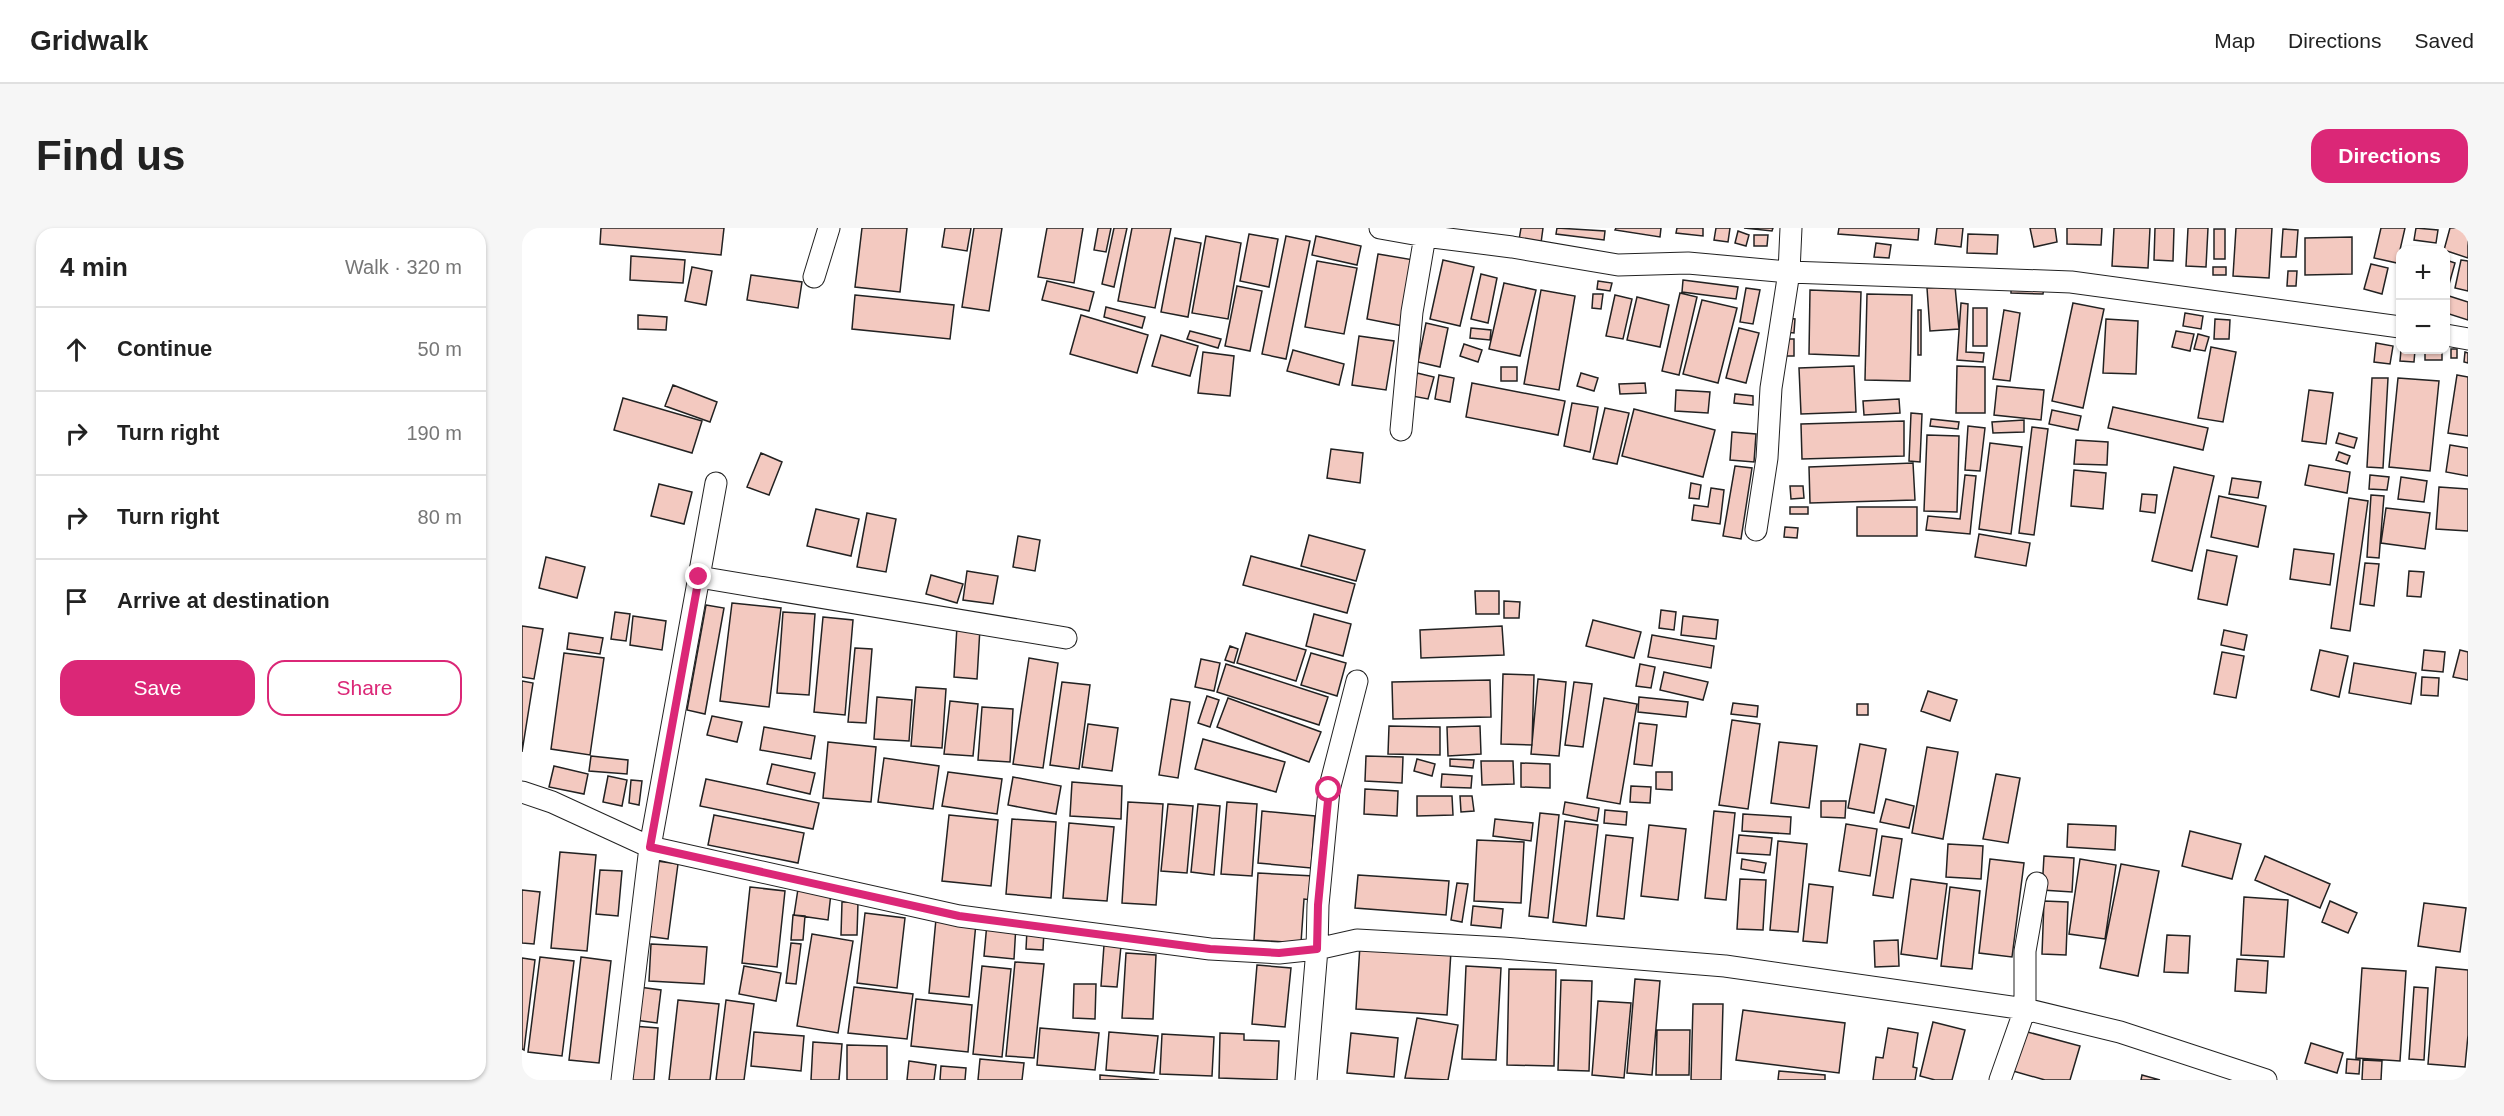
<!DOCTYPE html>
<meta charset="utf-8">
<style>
:root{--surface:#fff;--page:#f6f6f6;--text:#222;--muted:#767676;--line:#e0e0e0;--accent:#db2777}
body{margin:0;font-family:Helvetica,sans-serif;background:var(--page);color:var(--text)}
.controls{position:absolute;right:18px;top:18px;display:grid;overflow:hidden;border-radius:12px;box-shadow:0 2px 4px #0004}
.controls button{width:54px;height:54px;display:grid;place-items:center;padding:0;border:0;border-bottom:2px solid var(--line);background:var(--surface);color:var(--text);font:30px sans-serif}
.stop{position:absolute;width:18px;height:18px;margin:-14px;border:4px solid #db2777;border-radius:50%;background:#fff}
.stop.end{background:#db2777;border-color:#fff;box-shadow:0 2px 6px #0008}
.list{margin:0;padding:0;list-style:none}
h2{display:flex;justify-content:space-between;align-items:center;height:78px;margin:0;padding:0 24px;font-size:26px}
h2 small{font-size:20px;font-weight:400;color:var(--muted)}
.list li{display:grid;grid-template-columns:39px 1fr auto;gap:18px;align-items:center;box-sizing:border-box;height:84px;padding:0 24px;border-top:2px solid var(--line)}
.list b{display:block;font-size:22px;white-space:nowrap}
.list em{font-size:20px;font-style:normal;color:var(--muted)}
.actions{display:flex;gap:12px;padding:18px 24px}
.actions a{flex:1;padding:14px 0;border:2px solid var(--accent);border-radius:18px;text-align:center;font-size:21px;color:var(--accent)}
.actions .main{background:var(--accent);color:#fff}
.icon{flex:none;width:33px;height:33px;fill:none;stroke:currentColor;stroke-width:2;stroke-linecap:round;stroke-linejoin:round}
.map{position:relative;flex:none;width:1946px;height:852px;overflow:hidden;border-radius:18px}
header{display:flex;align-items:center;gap:36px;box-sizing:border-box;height:84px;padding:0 30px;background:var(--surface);border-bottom:2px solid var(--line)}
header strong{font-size:28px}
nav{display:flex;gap:33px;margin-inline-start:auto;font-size:21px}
.intro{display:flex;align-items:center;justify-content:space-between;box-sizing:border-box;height:144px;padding:0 36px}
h1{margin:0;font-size:42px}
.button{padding:15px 27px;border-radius:18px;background:var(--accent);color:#fff;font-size:21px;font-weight:700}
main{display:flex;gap:36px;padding:0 36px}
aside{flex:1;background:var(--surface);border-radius:18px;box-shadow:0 2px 4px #0004}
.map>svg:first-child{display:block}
</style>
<header>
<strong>Gridwalk</strong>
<nav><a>Map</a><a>Directions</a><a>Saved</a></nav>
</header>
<div class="intro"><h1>Find us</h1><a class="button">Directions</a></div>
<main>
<aside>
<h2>4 min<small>Walk · 320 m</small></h2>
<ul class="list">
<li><svg class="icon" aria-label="ahead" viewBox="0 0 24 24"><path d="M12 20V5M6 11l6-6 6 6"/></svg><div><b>Continue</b></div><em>50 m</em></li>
<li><svg class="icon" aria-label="right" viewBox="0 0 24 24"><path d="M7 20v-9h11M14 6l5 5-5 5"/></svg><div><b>Turn right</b></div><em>190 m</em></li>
<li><svg class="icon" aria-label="right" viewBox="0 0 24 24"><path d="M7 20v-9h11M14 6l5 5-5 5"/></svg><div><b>Turn right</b></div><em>80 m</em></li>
<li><svg class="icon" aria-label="arrive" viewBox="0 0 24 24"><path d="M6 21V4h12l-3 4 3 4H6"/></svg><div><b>Arrive at destination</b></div></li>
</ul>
<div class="actions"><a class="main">Save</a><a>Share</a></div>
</aside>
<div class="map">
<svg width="1946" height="852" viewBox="0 0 1946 852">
<rect width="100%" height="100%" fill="#fff"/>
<path fill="#f3c9c0" stroke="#222" stroke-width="1.5" d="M79,0H202L199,27L78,16Z
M340,0H385L378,64L333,59Z
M423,0H449L445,23L420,19Z
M452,0H480L467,83L440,79Z
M525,0H561L552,55L516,49Z
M576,0H589L584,24L572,22Z
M592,0H605L592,59L580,56Z
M610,0H649L633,80L596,73Z
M999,0H1021L1019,15L997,12Z
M1035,0L1083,3L1082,12L1034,6Z
M1094,0H1139L1138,9L1093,2Z
M1155,0H1181V8L1154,5Z
M1194,0H1208L1206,14L1192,12Z
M1222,0H1251L1250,3Z
M1317,0H1397L1396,12L1316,6Z
M1415,0H1441L1439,19L1413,16Z
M1508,0H1533L1535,14L1512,19Z
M1545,0H1580L1579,17L1545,16Z
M1592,0H1628L1626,40L1590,38Z
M1633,0H1652L1651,33L1632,32Z
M1666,0H1686L1684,39L1664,38Z
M1714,0H1750L1747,50L1711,48Z
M1859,0H1883L1875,35L1852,30Z
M1894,0L1916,2L1914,15L1892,12Z
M1928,0H1946V30L1922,22Z
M1692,1H1703V31H1692Z
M1761,1L1776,2L1774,29H1759Z
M1216,3L1227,7L1224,18L1213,15Z
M727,6L756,11L747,59L718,53Z
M1446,6L1476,7L1475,26L1445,25Z
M1232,7H1246L1245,18H1232Z
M684,8L719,15L706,91L670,85Z
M764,8L788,13L764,131L740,126Z
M794,8L839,18L835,37L790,27Z
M1830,9V46L1783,47V10Z
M653,10L679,15L666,89L639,84Z
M1354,15L1369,17L1367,30L1352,29Z
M856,26L892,32L881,98L845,91Z
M109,28L163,32L161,55L108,52Z
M921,32L952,39L938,98L908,91Z
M1924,32L1933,35L1926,60H1924Z
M1939,32L1946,33V63L1933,60Z
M795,33L835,40L822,106L783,99Z
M1849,36L1866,40L1860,66L1842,61Z
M170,39L190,43L184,77L163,73Z
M1691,39H1704V47H1691Z
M1766,43H1775L1774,58H1765Z
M959,46L975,50L966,95L949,91Z
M229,47L280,54L276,80L225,72Z
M1161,52L1216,59L1214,71L1160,64Z
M525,53L572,64L567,83L520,72Z
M1076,53L1090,55L1088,63L1075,61Z
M982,55L1014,62L998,128L967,121Z
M1489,57L1522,59L1521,66L1489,65Z
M715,58L740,63L728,123L703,118Z
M1433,58L1437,101L1408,103L1405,60Z
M1224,60L1238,62L1231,96L1218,94Z
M1019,62L1053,68L1037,162L1002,156Z
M1288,62L1339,64L1337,128L1287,126Z
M1158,65L1175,69L1157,147L1140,143Z
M1071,66H1081L1079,81L1070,80Z
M1345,66L1390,67L1388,153L1343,152Z
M333,67L432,77L428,111L330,101Z
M1093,67L1110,71L1101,111L1084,108Z
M1924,67L1946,74V92L1924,85Z
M1115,69L1147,77L1138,119L1105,112Z
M1180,72L1215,80L1196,155L1161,146Z
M1439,75L1446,76L1444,124L1462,125L1461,134L1435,132Z
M1551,75L1582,81L1561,180L1530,173Z
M584,79L623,89L620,100L582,89Z
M1451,80H1465V118H1451Z
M1396,82H1399V127H1396Z
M1482,82L1498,85L1488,153L1471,151Z
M1663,85L1681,88L1679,101L1661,98Z
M116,87L145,89L144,102L116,101Z
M559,87L626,107L615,145L548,126Z
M1264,90L1273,91L1272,105L1263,104Z
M1584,91L1616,93L1614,146L1581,145Z
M1693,91L1708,92L1707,111H1692Z
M904,95L926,100L918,139L896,134Z
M949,100L969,102L968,112L948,110Z
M1217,100L1237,105L1224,155L1204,150Z
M668,103L699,111L696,120L665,111Z
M1654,103L1672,106L1668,123L1650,119Z
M1676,106L1687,109L1683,123L1672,121Z
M639,107L676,118L668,148L630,138Z
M837,108L872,113L864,162L830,157Z
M1262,111H1272V128H1262Z
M1854,115L1871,118L1868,136L1852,134Z
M942,116L960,122L956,134L938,128Z
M1689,119L1714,124L1701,194L1676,190Z
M1929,121H1935V130H1929Z
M771,122L822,136L817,157L765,143Z
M1879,122H1893L1892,134L1878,133Z
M1903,122H1920V132H1903Z
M681,124L712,128L708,168L676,165Z
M1943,124L1946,125V135L1942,134Z
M1332,138L1334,184L1279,186L1277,140Z
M1435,138L1463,139V185H1434Z
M979,139H995V153H979Z
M895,145L912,149L906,171L890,168Z
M1059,145L1076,150L1072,163L1055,158Z
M917,147L932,150L928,174L913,171Z
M1935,147L1946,149V208L1926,205Z
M1850,150H1866L1861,240L1845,239Z
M1876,150L1917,153L1908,243L1867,239Z
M950,155L1043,173L1036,207L944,189Z
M1123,155L1124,165L1098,166L1097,156Z
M151,157L195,174L188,194L143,178Z
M1475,158L1522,162L1519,192L1472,187Z
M1154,162L1188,164L1186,185L1153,183Z
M1787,162L1811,165L1804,216L1780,213Z
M1213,166L1231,168V177L1212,175Z
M101,170L180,193L170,225L92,202Z
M1377,171L1378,185L1342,187L1341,173Z
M1050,175L1076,179L1068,224L1042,218Z
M1591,179L1686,200L1681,222L1586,200Z
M1083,180L1107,185L1095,236L1071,231Z
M1112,181L1193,202L1181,249L1100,228Z
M1530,182L1559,188L1556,202L1527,196Z
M1389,185L1400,186L1398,234L1387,233Z
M1409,191L1437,194L1436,201L1408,198Z
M1502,192V204L1471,205L1470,194Z
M1382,193V228L1280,231L1279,196Z
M1446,198L1463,200L1458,243L1443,242Z
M1510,199L1526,201L1512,307L1497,305Z
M1210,204L1234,206L1232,234L1208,232Z
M1817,205L1835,210L1832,220L1814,215Z
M1405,207L1437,208L1435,284L1402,283Z
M1554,212L1586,214L1585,237L1552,236Z
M1468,215L1500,219L1489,306L1457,301Z
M1928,217L1946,220V248L1924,244Z
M809,221L841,225L838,255L805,250Z
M1817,224L1828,228L1825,236L1814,232Z
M239,225L260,234L247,267L225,259Z
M1391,235L1393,272L1288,275L1287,239Z
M1787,237L1828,244L1825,265L1783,257Z
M1213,238L1230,240L1219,311L1201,308Z
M1652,239L1692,248L1670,343L1630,333Z
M1552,242L1584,245L1581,281L1549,278Z
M1443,247L1454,248L1448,306L1404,302L1406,288L1438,291Z
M1848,247L1867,249L1865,262L1847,261Z
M1879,249L1905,253L1902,274L1876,271Z
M1710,250L1739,254L1736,270L1707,266Z
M1169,255L1179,257L1177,271L1167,270Z
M137,256L170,264L162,296L129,288Z
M1268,258H1281L1282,270L1269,271Z
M1917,259L1946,261V303L1914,301Z
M1189,260L1202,262L1198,296L1170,292L1172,277L1186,279Z
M1620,266L1635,267L1633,285L1618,283Z
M1849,267L1862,268L1857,330L1845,329Z
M1697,268L1744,278L1736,319L1689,309Z
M1827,270L1846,273L1828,403L1809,400Z
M1268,279H1286V286H1268Z
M1335,279H1395V308H1335Z
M1864,280L1908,285L1903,321L1859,315Z
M294,281L337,291L329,328L285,318Z
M345,285L374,291L364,344L335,339Z
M1263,299L1276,300L1275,310L1262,309Z
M1457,306L1508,315L1504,338L1453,329Z
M787,307L843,322L834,353L779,338Z
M496,308L518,312L513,343L491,339Z
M1772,321L1812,326L1808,357L1768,351Z
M1685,322L1715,328L1705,377L1676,371Z
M729,328L833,356L825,385L721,357Z
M24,329L63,339L55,370L17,360Z
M1843,335L1857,336L1852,378L1838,376Z
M445,343L476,348L471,376L441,372Z
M1887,343L1902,344L1899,369L1885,368Z
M409,347L441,356L435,375L404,366Z
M953,363H977V386H954Z
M982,373L998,374L997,390H982Z
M210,375L259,380L247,479L198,473Z
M184,377L202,380L183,486L165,482Z
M1139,382L1154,384L1152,402L1137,400Z
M93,384L108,386L104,413L89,411Z
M261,384L293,386L287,467L255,465Z
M792,386L829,396L821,428L784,418Z
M111,388L144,393L140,422L108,417Z
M1161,388L1196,392L1194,411L1159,407Z
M301,389L331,392L323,487L292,484Z
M1071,392L1119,404L1112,430L1064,418Z
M0,398L21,401L12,451L0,449Z
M435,398L458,400L455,451L432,449Z
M980,398L982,427L899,430L898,402Z
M1702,402L1725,407L1722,422L1699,417Z
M47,405L81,410L78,426L45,421Z
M724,405L784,422L774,453L715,435Z
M1130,407L1192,418L1189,440L1126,429Z
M708,418L716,421L712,435L703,432Z
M333,420L350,421L344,495L326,494Z
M1798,422L1826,428L1817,469L1789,462Z
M1902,422L1923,424L1921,444L1900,442Z
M1938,422L1946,424V452L1931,449Z
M1700,424L1722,428L1714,470L1692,466Z
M42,425L82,430L68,527L29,521Z
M789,425L824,435L815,468L779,457Z
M507,430L536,435L521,540L491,536Z
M679,431L698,435L692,463L673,459Z
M1832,435L1894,445L1889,476L1827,465Z
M704,436L806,469L797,497L695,464Z
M1118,436L1133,439L1129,460L1114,458Z
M1142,444L1186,454L1181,472L1138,462Z
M981,446L1012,447L1010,517L979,516Z
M1900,449L1917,450L1916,468L1899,467Z
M1016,451L1044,454L1037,528L1009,526Z
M968,452L969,489L871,491L870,454Z
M0,453L11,455L0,524Z
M540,454L568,457L557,541L528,537Z
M1052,454L1070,456L1061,519L1043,517Z
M394,459L424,461L420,520L389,518Z
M1406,463L1435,472L1428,493L1399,483Z
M685,468L697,472L688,499L676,495Z
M355,469L390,472L387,513L352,511Z
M1117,469L1166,474L1164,489L1116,484Z
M706,470L799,504L787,534L695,499Z
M1082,470L1115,476L1098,576L1065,570Z
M649,471L668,474L656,550L637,547Z
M428,473L456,476L451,528L422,526Z
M1211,475L1236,478L1235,489L1209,486Z
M1335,476H1346V487H1335Z
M460,479L491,481L488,534L456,532Z
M190,488L220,494L215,514L185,507Z
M1210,492L1238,496L1226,581L1197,577Z
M1117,495L1135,497L1130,538L1112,536Z
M566,496L596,500L590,543L560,539Z
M867,498L918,499V527L866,526Z
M958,498L959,526L926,528L925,499Z
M242,499L293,508L289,531L238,522Z
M681,511L763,534L754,564L673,541Z
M306,514L354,519L349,574L301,570Z
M1257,514L1295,518L1287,580L1249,575Z
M1338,516L1364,521L1352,585L1326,580Z
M1405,519L1436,524L1421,611L1390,605Z
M69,528L106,532L105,546L67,543Z
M844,528L881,529L880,555L843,553Z
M362,530L417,538L411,581L356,574Z
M895,531L913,536L910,548L892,543Z
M928,531L952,532L951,540L928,538Z
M959,533H991L992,556L960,557Z
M999,535L1028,536V560L999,559Z
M250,536L293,545L288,566L245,556Z
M32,538L66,546L62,566L27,559Z
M426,544L480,551L475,586L420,578Z
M1134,544H1150V562L1134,561Z
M920,546L950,548L949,560L919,559Z
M1474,546L1498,550L1486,615L1461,611Z
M86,548L105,552L100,578L81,574Z
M491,549L539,558L534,586L486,577Z
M184,551L297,575L291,601L178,578Z
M109,552L120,553L117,577L107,575Z
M550,554L600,558L599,591L548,588Z
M1109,558L1129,559L1128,575L1108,574Z
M843,561L876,563L875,588L842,586Z
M895,568H930L931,587L895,588Z
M938,568H950L952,583L939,584Z
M1364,571L1392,578L1387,600L1358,594Z
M1299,573H1324L1323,590L1299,589Z
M606,574L641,576L634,677L600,675Z
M705,574L735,576L730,648L699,646Z
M1043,574L1077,580L1075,593L1041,586Z
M646,576L671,578L665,645L639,643Z
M676,576L698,578L692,647L669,644Z
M1083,582L1105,584L1104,597L1082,595Z
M740,583L793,588L789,640L736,635Z
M1192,583L1213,585L1204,672L1183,670Z
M1018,585L1037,587L1026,690L1007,688Z
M1221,586L1269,589L1268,606L1220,603Z
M192,587L282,605L276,635L186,617Z
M427,587L476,592L469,658L420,653Z
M490,591L534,594L529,670L484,666Z
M973,591L1011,595L1009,613L971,608Z
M1043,593L1076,597L1064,698L1031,694Z
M547,595L592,599L585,673L541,670Z
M1324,596L1355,601L1348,648L1317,643Z
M1546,596L1594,598L1593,622L1545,619Z
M1127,597L1164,601L1156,672L1119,668Z
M1668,603L1719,616L1710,651L1660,638Z
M1084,607L1111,610L1102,691L1075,688Z
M1217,607L1250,610L1248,627L1215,625Z
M1360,608L1380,611L1371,670L1351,667Z
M955,612L1002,614L999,675L952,673Z
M1256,613L1285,616L1276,704L1248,702Z
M1426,616L1461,618L1459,651L1424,649Z
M38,624L74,627L65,723L29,720Z
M1522,628L1552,630L1550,664L1520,662Z
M1743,628L1808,656L1798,680L1733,652Z
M1220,631L1244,635L1242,645L1219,641Z
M1468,631L1502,635L1490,729L1457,725Z
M1558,631L1594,637L1583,711L1547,706Z
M135,633L156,636L146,711L124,708Z
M1599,636L1637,643L1616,748L1578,740Z
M78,642L100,643L96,688L74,686Z
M736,645L792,648L790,672L782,671L779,715L732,712Z
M836,647L927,653L924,687L833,680Z
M1218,651L1244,652L1241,702L1215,701Z
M1389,651L1425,656L1415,731L1379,726Z
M935,655L946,656L940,694L929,692Z
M1287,656L1311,659L1305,715L1281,713Z
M228,659L263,663L255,739L220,735Z
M1428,659L1458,663L1450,741L1419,738Z
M276,661L309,665L306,692L272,687Z
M0,662L18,664L12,716L0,715Z
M1722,669L1766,672L1762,729L1719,727Z
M1522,673L1546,674L1544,727L1520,726Z
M1808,673L1835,685L1826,705L1800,694Z
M320,674H336L335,707H319Z
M1902,675L1944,680L1938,724L1896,718Z
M951,678L981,681L979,700L949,697Z
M343,685L383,690L375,760L335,755Z
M271,687L283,688L281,712H269Z
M414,691L454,695L447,769L407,765Z
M465,695L494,697L492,731L462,728Z
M505,702L522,703L521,722L504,721Z
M290,706L331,713L316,805L275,798Z
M1645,707L1668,708L1666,745L1642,744Z
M1376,712L1377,738L1353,739L1352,713Z
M269,715L279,716L274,756L264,755Z
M129,716L185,719L182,756L127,753Z
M582,717L599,718L595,759L579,758Z
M838,717L929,723L925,787L834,781Z
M604,725L634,727L631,791L600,790Z
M18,729L52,733L40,828L6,824Z
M59,729L89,733L77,835L47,832Z
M0,730L13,732L2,822L0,821Z
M1715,731L1746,733L1744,765L1713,763Z
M493,734L522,736L512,830L484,828Z
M735,737L769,740L763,799L730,796Z
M222,738L259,745L254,773L217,766Z
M460,738L489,741L480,829L451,826Z
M944,738L979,740L974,832L940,831Z
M1914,739L1946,742V807L1943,839L1906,836Z
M1840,740L1884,743L1878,833L1834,830Z
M987,741L1034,742L1032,838L985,837Z
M1113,751L1138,753L1130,847L1105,845Z
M1039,752L1070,753L1067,843L1036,842Z
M552,756H574L573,791L551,790Z
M117,759L139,762L135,795L113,792Z
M332,759L391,766L385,811L326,805Z
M1892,759L1906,760L1902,832L1887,831Z
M394,771L450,777L446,824L389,818Z
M156,772L197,776L188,852H147Z
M204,772L232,776L222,852H194Z
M1076,773L1109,775L1102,850L1070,847Z
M1171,776H1201L1199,852H1169Z
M1221,782L1323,795L1317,845L1214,832Z
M895,790L936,797L926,852L883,850Z
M1411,794L1443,802L1430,852H1413L1398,848Z
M110,798L136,800L132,852H105Z
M518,800L577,805L573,842L515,837Z
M1366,800L1396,805L1391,839L1395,840L1393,852H1351L1354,829L1361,830Z
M1135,802H1168L1167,847H1134Z
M1502,803L1558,818L1548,852H1523L1491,843Z
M232,804L282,808L279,843L229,838Z
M587,804L636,808L632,845L584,842Z
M698,805L722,806V812L757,813L755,852L697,850Z
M829,805L876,810L872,849L825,845Z
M640,806L692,809L690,848L638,846Z
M291,814L320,816L317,852H289Z
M1789,815L1821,825L1815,845L1783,835Z
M325,817L365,818V852H325Z
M458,831L502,835L500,852H456Z
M1825,831L1838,832L1837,846L1824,845Z
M1841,832L1860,833L1859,852H1840Z
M387,833L414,837L412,852H385Z
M419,838L444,840L443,852H418Z
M1257,843L1303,847V852H1256Z
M578,847L637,852H578Z
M1620,847L1638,852H1619Z"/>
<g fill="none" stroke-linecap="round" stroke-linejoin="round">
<defs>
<path id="street" d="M858,0L903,8L990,19L1096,37L1166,35L1267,44L1549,54L1878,99
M292,49L307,0
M1924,107L1946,111
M879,202L890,84L903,8
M1234,302L1245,230L1249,160L1267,44L1269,0
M177,349L544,410
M0,564L30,574L128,619L437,688L688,721L757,725L795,721L835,712L981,720L1203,738L1503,781L1598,804L1744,852
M100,852L128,619L194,255
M784,852L795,721L796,677L807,562L835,453
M1478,852L1503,781V723L1515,655"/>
</defs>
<use href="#street" stroke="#222" stroke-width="23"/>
<use href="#street" stroke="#fff" stroke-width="21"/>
</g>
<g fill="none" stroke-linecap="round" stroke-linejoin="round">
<path stroke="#db2777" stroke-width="8" d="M177,349L128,619L437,688L688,721L757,725L795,721L796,677L807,562"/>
</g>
</svg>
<div class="controls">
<button>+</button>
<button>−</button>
</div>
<div class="stop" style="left:807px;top:562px"></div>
<div class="stop end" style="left:177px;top:349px"></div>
</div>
</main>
